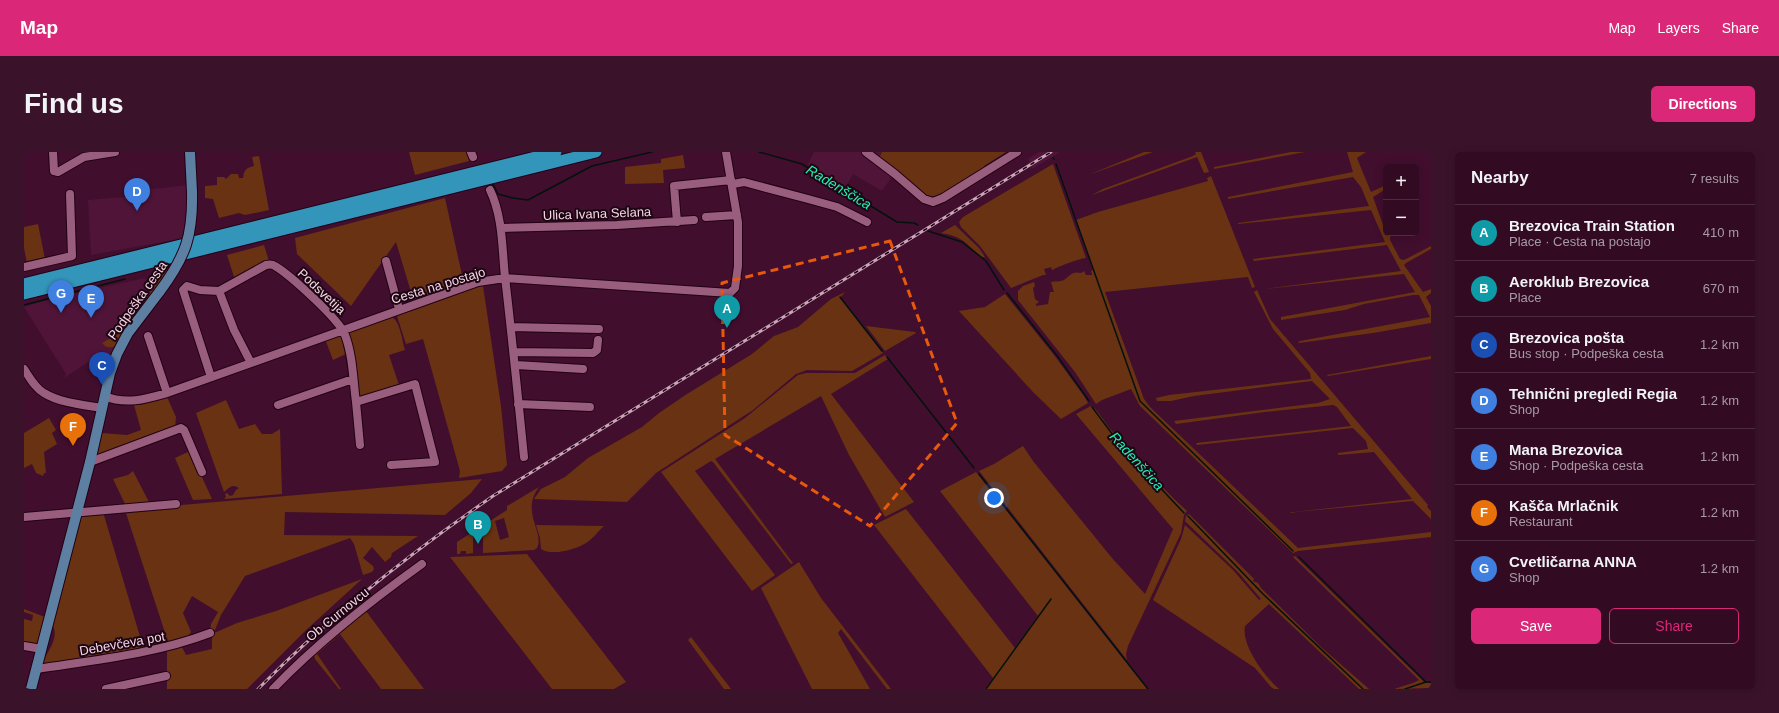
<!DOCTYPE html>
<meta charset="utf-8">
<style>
:root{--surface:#320a22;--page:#3a132a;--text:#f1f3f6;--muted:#a89aa5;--line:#4d2b40;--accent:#db2777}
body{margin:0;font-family:Arial,sans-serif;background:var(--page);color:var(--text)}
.controls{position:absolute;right:12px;top:12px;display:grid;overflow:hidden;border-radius:6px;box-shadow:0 2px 10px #0003}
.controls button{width:36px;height:36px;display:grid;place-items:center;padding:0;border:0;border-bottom:1px solid var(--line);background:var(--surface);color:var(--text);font:20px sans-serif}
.you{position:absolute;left:970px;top:346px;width:14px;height:14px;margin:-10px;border:3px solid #fff;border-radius:50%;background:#1a73e8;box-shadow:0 0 0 6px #1a73e833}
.badge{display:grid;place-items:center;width:26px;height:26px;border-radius:50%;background:var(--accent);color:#fff;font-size:13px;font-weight:700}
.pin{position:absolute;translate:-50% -33px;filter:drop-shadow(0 1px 2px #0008)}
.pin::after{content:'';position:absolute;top:21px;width:14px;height:12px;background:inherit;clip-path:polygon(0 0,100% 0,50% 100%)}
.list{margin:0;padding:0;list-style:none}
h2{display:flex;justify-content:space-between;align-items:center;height:52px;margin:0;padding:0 16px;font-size:17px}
h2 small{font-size:13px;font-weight:400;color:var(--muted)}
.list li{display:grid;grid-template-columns:26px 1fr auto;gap:12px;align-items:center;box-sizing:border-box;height:56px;padding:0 16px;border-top:1px solid var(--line)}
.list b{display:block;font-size:15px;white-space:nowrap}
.list p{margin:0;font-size:13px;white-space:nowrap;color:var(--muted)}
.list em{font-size:13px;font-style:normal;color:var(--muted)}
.actions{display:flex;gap:8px;padding:12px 16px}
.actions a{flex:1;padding:9px 0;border:1px solid var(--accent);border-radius:6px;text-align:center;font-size:14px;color:var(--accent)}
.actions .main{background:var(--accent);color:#fff}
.map{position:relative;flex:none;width:1407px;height:537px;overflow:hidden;border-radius:6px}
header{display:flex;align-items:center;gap:24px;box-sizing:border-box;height:56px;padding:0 20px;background:var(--accent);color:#fff}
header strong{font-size:19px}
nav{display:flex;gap:22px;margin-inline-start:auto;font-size:14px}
.intro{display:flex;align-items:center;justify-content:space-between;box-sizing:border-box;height:96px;padding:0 24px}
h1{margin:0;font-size:28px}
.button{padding:10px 18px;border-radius:6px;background:var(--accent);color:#fff;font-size:14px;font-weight:700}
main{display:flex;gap:24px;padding:0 24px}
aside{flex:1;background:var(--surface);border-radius:6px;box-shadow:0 2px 10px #0003}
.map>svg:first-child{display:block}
</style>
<header>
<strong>Map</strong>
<nav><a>Map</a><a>Layers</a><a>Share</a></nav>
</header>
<div class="intro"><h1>Find us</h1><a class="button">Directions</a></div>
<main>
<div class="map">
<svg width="1407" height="537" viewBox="0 0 1407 537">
<rect width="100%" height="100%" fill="#420e2e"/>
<path fill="#501438" d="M790,0H858L855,6L871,20L858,39L829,22L821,36L783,14Z
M1015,0H1036L1008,17L1004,7Z
M164,33L165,44L161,86L67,103L64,48L112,44V39Z
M121,126L127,139L96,180L78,191L85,196L91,194L84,209L75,203L40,226L42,222L0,155L33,145Z"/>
<path fill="#693212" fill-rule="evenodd" d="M385,0H443L445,9L391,23Z
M858,0H982L960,14L962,17L911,47H904L855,6Z
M1120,0H1129L1067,22L1069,21Z
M1171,0H1177L1185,20L1180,21L1173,5L1068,43L1079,37L1169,4L1172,2Z
M1267,0H1281L1190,17V15Z
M1323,0H1342L1333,6L1347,40L1362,33V37L1349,45L1362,81H1372L1366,85V88L1376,107L1380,108L1407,94V97L1382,111L1380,113L1399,140L1407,137V141L1402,145L1407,154V171L1349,181L1275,191L1274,190L1276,189L1406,165L1395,143H1389L1340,152L1321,158L1257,168V165L1391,140L1380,122L1241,137L1377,119L1363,93L1230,109L1229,107L1361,90L1347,58L1214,72V71L1345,54L1337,35L1329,25L1204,47V45L1329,20Z
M659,3L661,16L639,18L640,31L601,32V15L637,11V7Z
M235,4L245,58L221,63L215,61L195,66L189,47L181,46V34L193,33V25H200L202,27L207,22H214L215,26H219C220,18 222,16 230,14L228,5Z
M1029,12L1062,106C1057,106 1032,115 1029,118L1027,117L1028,115L1020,117L1022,123H1019L987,136L956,94L937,75L935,70L939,65Z
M1187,24L1231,135L1228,136L1224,125L1081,140L1120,247L1126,255L1274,396L1407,380V385L1274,399L1269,401L1116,254L1107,237L1078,248L1072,252L1051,220L994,148V139L999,134L1010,130L1011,134L1009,136L1011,147L1015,150L1012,152V154L1024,152L1026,140H1030L1027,130C1031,129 1036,130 1040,128C1047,123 1048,119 1057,121L1060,119L1062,123H1068L1067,119L1069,118L1052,68L1074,60L1184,29L1183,26Z
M421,46L440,132L390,150L372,90L327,154L273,102L271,86Z
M14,72L21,107L3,111L0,96V75Z
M931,73L955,96L961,105H958C941,92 941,85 917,81Z
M240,93L245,109L211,128L203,103Z
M142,117L145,121L94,191C89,197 83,197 78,191L96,180L127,139L139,118Z
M454,134H459L477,254L483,313L478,319L435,326L436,319L399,187L382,192L373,164L374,162Z
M1233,138L1246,167L1404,353L1403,355L1407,359V367L1389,349L1261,361L1388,347L1350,300L1314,303V301L1344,297L1342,289L1329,276L1173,293L1172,291L1327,274L1313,255L1309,253L1241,260L1152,272L1150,269L1294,251L1306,247L1288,229L1170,244L1147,249H1133L1132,246L1145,243L1287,227L1286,221L1249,177L1230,140Z
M821,140L816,146L859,201L828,219L783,218L772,222L729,258L632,321L603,350L510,347L517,337L541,325L564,306L618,275L635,261L663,242L728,202L750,184L774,175L807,147Z
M981,142L1030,203L1060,244L1064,251L1037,267L1009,240L935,159L961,155Z
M366,164C376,167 378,188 381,198L365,203L375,233L334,248L324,180Z
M842,174L891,180L892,181L861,199Z
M318,182L324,201L309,208L301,187Z
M861,203L864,207L807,242L890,350L861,365L825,303L797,244L691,307L769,411L767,412L689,310L687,309L671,319L751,423L728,439L637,320L721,266L774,223L782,221H831Z
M1407,204V207L1304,224L1303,223Z
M143,245L152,265L151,276L71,307L78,281L103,283L117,278L110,253H116Z
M202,248L215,277L231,272L238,282H248L256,277L258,342L200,347L202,345L201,342L203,341L206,344L209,343L212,338L215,336C208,331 205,336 200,340L172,261Z
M1067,254C1072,255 1083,274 1088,279C1111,307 1136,334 1163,359L1160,363L1157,381L1104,494L1102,502L1103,508L955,319L970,312L999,294L1009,309L1088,406L1121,442L1149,377L1052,262Z
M25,266L32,278L28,281L33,292L20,300L22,321H20L19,324L12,321L8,312L0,316V281Z
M166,299L188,347L169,348L151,306Z
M109,319L126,352L102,354L89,327L104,323Z
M952,320L1123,537H961L969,526L850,373L882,357L991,496L1014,464L916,339Z
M458,327L447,341L421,363L261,360L260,383L394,384L368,401L367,405L361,410L348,395L339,406L349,414L350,417L348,420L339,423L330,392L326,386L221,424L197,463L191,478L186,480L187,472L194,460L168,444L159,461L167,480L164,484L165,488L145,493L101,358Z
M515,335C496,360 521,380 513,396L510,398L459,401V386H449V401L442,402V399H437L436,402H433V390L483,358V354ZM480,366L485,385L476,388L471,369Z
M79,360L120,498L22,512L19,509C24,499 35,486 29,474L57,363Z
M1165,362L1230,427L1229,429L1234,431L1237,436L1297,495L1345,537H1335L1245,452L1221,474C1217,493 1241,525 1255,537H1250L1247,535L1231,516L1129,448L1157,387L1161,373L1209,418L1235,448L1237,447L1214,420L1164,372L1161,369L1162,364Z
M512,373L580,374C574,379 569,387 562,391C551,398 528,404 517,397L516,386Z
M503,402L602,530L590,537H528L426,405Z
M1271,404L1399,529L1400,531H1407V536L1370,537L1389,531L1395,528L1269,405Z
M775,410L797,446L867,537H863L817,477L814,481L846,537H788L737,436Z
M388,421L387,425L342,459L400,537H357L316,482L293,502L317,537H315L291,507L289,500Z
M338,427L281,479L223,537H143V498L157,493L162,503L188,497V482L213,471L252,459Z
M0,457L21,465L14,494L0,493V467L8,469L9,463L0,460Z
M667,485L707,537H700L664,488Z"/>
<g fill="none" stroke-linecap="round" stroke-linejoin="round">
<path stroke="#03120c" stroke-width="1.5" d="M735,0L778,12L873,70L890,71L894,73
M1029,6L1030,7
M1032,12L1116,249L1269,399
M469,32L474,42L489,46L504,48L568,14L628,0
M904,79L938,90L962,109L980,138
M983,141L1034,205L1065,249
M816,145L858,199
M0,153L101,127
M863,205L950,316
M1068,255L1098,295L1160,361
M955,322L1124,537
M1164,364L1239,442L1339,537
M1275,405L1402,530
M962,537L1027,447
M1381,537L1402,530H1407"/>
<defs>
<path id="minor" d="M29,0L30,19L34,20L60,5L91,0
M447,0L449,5
M842,0L871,22L900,47L909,50L919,46L993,0
M709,32L720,30L784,47L813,55L843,70
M466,38C479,65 478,97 481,125C488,185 494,245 500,305
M682,65L713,63
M653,70L650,34L707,28
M477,76L593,73L670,68
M362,109L375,157
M0,115L48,104L46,42
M195,139L242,113C246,112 248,112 251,114C266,123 315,167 321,183C329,204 329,228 332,250L391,232L411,310L367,313
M195,139L210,178L227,211
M487,175L575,177
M124,184L143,241
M490,200L569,201L573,198L574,188
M492,213L559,217
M0,217C6,226 11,236 20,241C36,251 60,253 78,256
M187,225L159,138L163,134L176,138L195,139
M80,244C102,253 122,247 143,241L454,130L481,126L706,141L711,136L714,114V70L702,0
M332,250L336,293
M494,252L566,255
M254,253L329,227
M66,310L157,276L160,278L178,320
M0,365L152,352
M0,494L18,497
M13,517C71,508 131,502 186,481
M82,537L142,524
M249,537C294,490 345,450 398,412"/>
<path id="major" d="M166,0L168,40
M7,537L66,310L86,221L93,202L104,181L136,139"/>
<path id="highway" d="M0,132L532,0
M0,142L572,0"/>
</defs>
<use href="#minor" stroke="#220014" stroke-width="10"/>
<use href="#major" stroke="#220014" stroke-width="12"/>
<use href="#highway" stroke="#220014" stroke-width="13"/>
<use href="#minor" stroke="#995e7d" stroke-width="8"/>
<use href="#major" stroke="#5c7fa2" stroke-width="10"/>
<use href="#highway" stroke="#3395ba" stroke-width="11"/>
<defs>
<path id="rail" d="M234,537C306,464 385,402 469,344L1027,0"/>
</defs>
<use href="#rail" stroke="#cca5ba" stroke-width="3"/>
<use href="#rail" stroke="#1c0612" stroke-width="1.5" stroke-dasharray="4.5" stroke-linecap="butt"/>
<defs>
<path id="major-bridge" d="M136,139C162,104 169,83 168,40"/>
</defs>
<use href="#major-bridge" stroke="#220014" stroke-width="12" stroke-linecap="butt"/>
<use href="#major-bridge" stroke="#5c7fa2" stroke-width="10"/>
</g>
<path fill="none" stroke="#e8590c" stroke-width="3" stroke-dasharray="8 5" stroke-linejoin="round" d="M866,89L933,271L846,374L701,283L698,131Z"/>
<g text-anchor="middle" stroke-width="4" stroke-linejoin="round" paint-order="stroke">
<g font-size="13" fill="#f8d5e6" stroke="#1c0612">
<text transform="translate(573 61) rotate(-2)" y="5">Ulica Ivana Selana</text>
<text transform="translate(414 133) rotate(-17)" y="5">Cesta na postajo</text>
<text transform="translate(298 139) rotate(43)" y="5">Podsvetija</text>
<text transform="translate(113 148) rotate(-55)" y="5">Podpeška cesta</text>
<text transform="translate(313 462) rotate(-39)" y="5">Ob Curnovcu</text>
<text transform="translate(98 491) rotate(-10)" y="5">Debevčeva pot</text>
</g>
<g font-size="14" font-style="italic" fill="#22eeb6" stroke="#1c0612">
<text transform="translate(815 35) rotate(31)" y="5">Radenščica</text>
<text transform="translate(1113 309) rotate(48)" y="5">Radenščica</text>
</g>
</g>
</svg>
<div class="controls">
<button>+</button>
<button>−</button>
</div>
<div class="you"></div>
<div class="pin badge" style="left:703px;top:176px;background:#0f9aa8">A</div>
<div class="pin badge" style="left:454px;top:392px;background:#0f9aa8">B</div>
<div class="pin badge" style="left:78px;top:233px;background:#1a4fb4">C</div>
<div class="pin badge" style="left:113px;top:59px;background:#3f7fe0">D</div>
<div class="pin badge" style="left:67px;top:166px;background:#3f7fe0">E</div>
<div class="pin badge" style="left:49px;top:294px;background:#e8710a">F</div>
<div class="pin badge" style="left:37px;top:161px;background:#3f7fe0">G</div>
</div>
<aside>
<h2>Nearby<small>7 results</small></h2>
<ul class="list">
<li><span class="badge" style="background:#0f9aa8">A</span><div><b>Brezovica Train Station</b><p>Place · Cesta na postajo</p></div><em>410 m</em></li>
<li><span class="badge" style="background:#0f9aa8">B</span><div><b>Aeroklub Brezovica</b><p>Place</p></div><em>670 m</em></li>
<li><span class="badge" style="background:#1a4fb4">C</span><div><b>Brezovica pošta</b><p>Bus stop · Podpeška cesta</p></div><em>1.2 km</em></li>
<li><span class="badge" style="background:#3f7fe0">D</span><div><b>Tehnični pregledi Regia</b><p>Shop</p></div><em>1.2 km</em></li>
<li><span class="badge" style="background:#3f7fe0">E</span><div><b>Mana Brezovica</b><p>Shop · Podpeška cesta</p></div><em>1.2 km</em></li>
<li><span class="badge" style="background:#e8710a">F</span><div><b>Kašča Mrlačnik</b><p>Restaurant</p></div><em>1.2 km</em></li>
<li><span class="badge" style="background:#3f7fe0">G</span><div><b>Cvetličarna ANNA</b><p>Shop</p></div><em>1.2 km</em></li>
</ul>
<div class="actions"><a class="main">Save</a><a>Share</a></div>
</aside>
</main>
